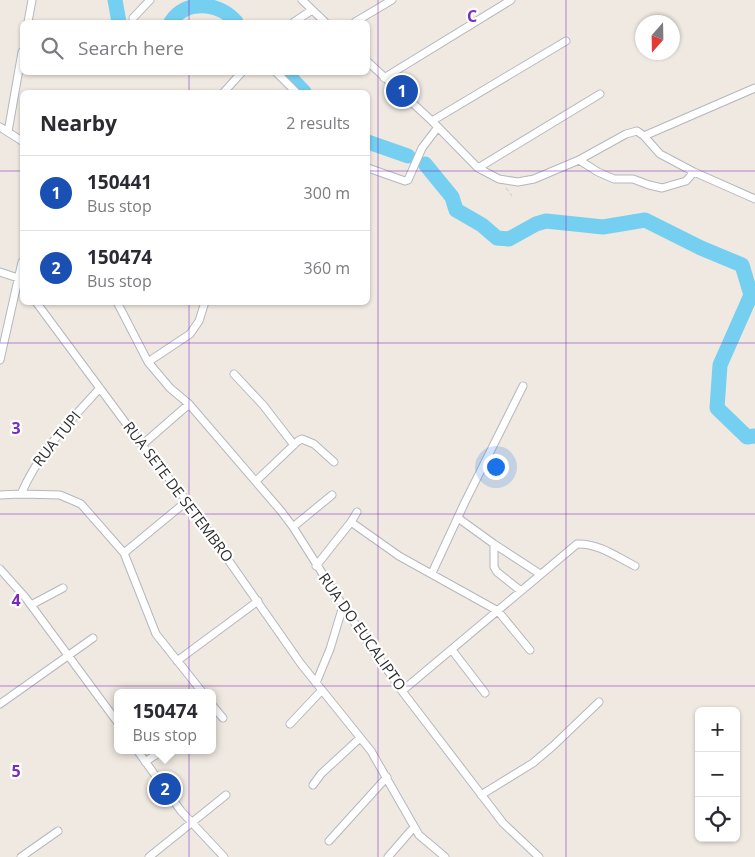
<!DOCTYPE html>
<meta charset="utf-8">
<style>
:root{--surface:#fff;--page:#f2f2f3;--text:#2b2b33;--muted:#7c7c81;--line:#e1e1e2;--accent:#ea580c}
body{margin:0;font-family:"Open Sans",sans-serif;background:var(--page);color:var(--text)}
.controls{position:absolute;right:15px;bottom:15px;display:grid;overflow:hidden;border-radius:8px;box-shadow:0 1px 4px #0004}
.controls button{width:45px;height:45px;display:grid;place-items:center;padding:0;border:0;border-bottom:1px solid var(--line);background:var(--surface);color:var(--text);font:25px sans-serif}
.compass{position:absolute;left:635px;top:15px;width:45px;height:45px;border-radius:50%;background:var(--surface);box-shadow:0 1px 4px #0004;rotate:200deg}
.you{position:absolute;left:495px;top:466px;width:18px;height:18px;margin:-12px;border:4px solid #fff;border-radius:50%;background:#1a73e8;box-shadow:0 0 0 8px #1a73e833}
.badge{display:grid;place-items:center;width:32px;height:32px;border-radius:50%;background:var(--accent);color:#fff;font-size:16px;font-weight:700}
.pin{position:absolute;translate:-50% -50%;border:2px solid #fff;box-shadow:0 1px 5px #0006}
.popup{position:absolute;left:114px;top:689px;width:102px;height:65px;box-sizing:border-box;display:grid;place-content:center;border-radius:8px;background:var(--surface);filter:drop-shadow(0 1px 4px #0005);font-size:16px;white-space:nowrap;color:var(--muted)}
.popup b{font-size:19px;color:var(--text)}
.popup::after{content:'';position:absolute;left:50%;top:100%;margin-left:-10px;border:10px solid transparent;border-top-color:var(--surface)}
.list{margin:0;padding:0;list-style:none}
h2{display:flex;justify-content:space-between;align-items:center;height:65px;margin:0;padding:0 20px;font-size:21px}
h2 small{font-size:16px;font-weight:400;color:var(--muted)}
.list li{display:grid;grid-template-columns:32px 1fr auto;gap:15px;align-items:center;box-sizing:border-box;height:75px;padding:0 20px;border-top:1px solid var(--line)}
.list b{display:block;font-size:19px;white-space:nowrap}
.list p{margin:0;font-size:16px;white-space:nowrap;color:var(--muted)}
.list em{font-size:16px;font-style:normal;color:var(--muted)}
.icon{flex:none;width:28px;height:28px;fill:none;stroke:currentColor;stroke-width:2;stroke-linecap:round;stroke-linejoin:round}
.map{position:relative;flex:none;width:755px;height:857px;overflow:hidden}
.search{position:absolute;background:var(--surface);box-shadow:0 1px 4px #0004;left:20px;top:20px;width:350px;height:55px;display:flex;align-items:center;gap:12px;box-sizing:border-box;padding:0 18px;border-radius:8px;color:var(--muted);font-size:19px}
.panel{position:absolute;background:var(--surface);box-shadow:0 1px 4px #0004;left:20px;top:90px;width:350px;height:215px;border-radius:8px}
.map>svg:first-child{display:block}
</style>
<div class="map">
<svg width="755" height="857" viewBox="0 0 755 857">
<rect width="100%" height="100%" fill="#efe9e1"/>
<g fill="none" stroke-linecap="round" stroke-linejoin="round">
<path stroke="#75cff0" stroke-width="15" d="M115,0L119,22
M171,22C185,0 218,1 236,22
M285,72L304,92
M368,142L408,156
M425,164L452,197L456,210L482,225L497,238L509,239L536,224L546,221L603,227L645,220L701,248L742,265L751,295L720,365L717,408L747,437L755,436"/>
<defs>
<path id="street" d="M302,0L325,22
M133,18L150,0
M28,22L32,0
M294,22L312,10
M355,22L392,0
M368,62L432,121L478,168L499,179L518,182L534,179L579,160L626,134L637,131L644,136L660,154L694,172
M276,72L296,92
M384,78L511,0
M224,92L242,72
M432,121L566,41
M0,127L22,141
M8,132L22,52
M644,136L755,88
M579,160L598,172L614,179H633L649,185L662,188L686,181L694,172L755,199
M368,168L405,181L408,180L422,148L438,127
M478,168L600,94
M0,272L18,278L22,284
M36,302L142,445L187,501L301,664L371,751L419,835L445,857
M117,302L148,362L170,388L189,404L281,511L293,527L343,606L402,691L503,823L539,857
M0,360L22,262
M148,362L190,334L199,321L205,302
M234,374L263,405L294,445
M142,445L189,404
M256,481L298,441L302,439L314,444L334,462
M21,494C39,452 70,421 100,388
M0,495L21,494L60,495L81,504L124,553L156,634L203,693
M458,518L494,544V567L497,572L521,591
M351,522L399,556L498,611L530,650
M293,527L332,495
M494,544L540,574
M124,553L187,501
M316,566L351,522L357,512
M0,569L25,597L118,723
M432,573L465,502L523,386
M31,605L63,588
M452,650L485,693
M177,661L258,601
M316,683L330,649L343,606
M402,691L577,544C598,543 617,557 635,566
M0,704L93,638
M212,705L223,718
M290,724L322,690
M137,750L181,811L224,857
M145,762L163,750
M313,785L321,774L360,738
M481,795L533,763L553,746L599,702
M329,841L387,777
M21,857L58,831
M149,857L226,795
M388,857L414,827"/>
</defs>
<use href="#street" stroke="#b4b7c1" stroke-width="9"/>
<path stroke="#c9c9c9" stroke-width="1" stroke-dasharray="4 2.5" stroke-linecap="butt" d="M506,188L512,196"/>
<use href="#street" stroke="#fff" stroke-width="7"/>
</g>
<path fill="none" stroke="#7b2cbf" stroke-width="1" stroke-opacity="0.55" d="M189,0V22M378,0V857M566,0V857M189,72V92M0,171H22M368,171H755M189,302V857M0,343H755M0,514H755M0,686H755"/>
<g text-anchor="middle" stroke-width="4.5" stroke-linejoin="round" paint-order="stroke">
<g font-size="15" fill="#2e2e2e" stroke="#fff">
<text transform="translate(57 439) rotate(-51)" y="5">RUA TUPI</text>
<text transform="translate(178 492) rotate(53)" y="5">RUA SETE DE SETEMBRO</text>
<text transform="translate(362 632) rotate(55)" y="5">RUA DO EUCALIPTO</text>
</g>
</g>
<g font-size="16" text-anchor="middle" font-weight="bold" fill="#7b2cbf" stroke="#fff" stroke-width="4.5" stroke-linejoin="round" paint-order="stroke">
<text x="472" y="22">C</text>
<text x="16" y="434">3</text>
<text x="16" y="606">4</text>
<text x="16" y="777">5</text>
</g>
</svg>
<div class="controls">
<button>+</button>
<button>−</button>
<button><svg class="icon" aria-label="locate" viewBox="0 0 24 24"><circle cx="12" cy="12" r="6"/><path d="M12 2v4M12 18v4M2 12h4M18 12h4"/></svg></button>
</div>
<svg class="compass" viewBox="-18 -18 36 36"><path d="M0-13l5 13h-10z" fill="#e53935"/><path d="M0 13l5-13h-10z" fill="#7c7c81"/></svg>
<div class="you"></div>
<div class="pin badge" style="left:402px;top:91px;background:#1a4fb4">1</div>
<div class="pin badge" style="left:165px;top:789px;background:#1a4fb4">2</div>
<div class="popup"><b>150474</b>Bus stop</div>
<div class="search"><svg class="icon" aria-label="search" viewBox="0 0 24 24"><circle cx="10" cy="10" r="6"/><path d="M15 15l6 6"/></svg>Search here</div>
<section class="panel">
<h2>Nearby<small>2 results</small></h2>
<ul class="list">
<li><span class="badge" style="background:#1a4fb4">1</span><div><b>150441</b><p>Bus stop</p></div><em>300 m</em></li>
<li><span class="badge" style="background:#1a4fb4">2</span><div><b>150474</b><p>Bus stop</p></div><em>360 m</em></li>
</ul>
</section>
</div>
